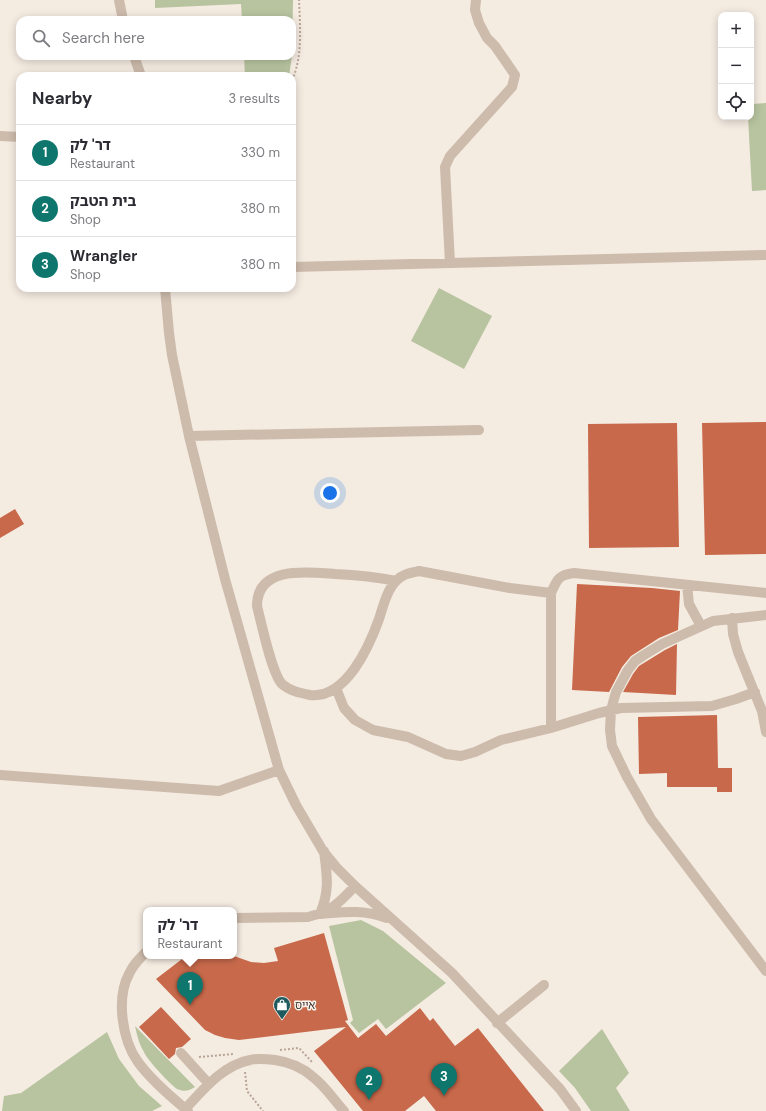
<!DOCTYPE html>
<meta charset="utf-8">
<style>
:root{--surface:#fff;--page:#f2f2f3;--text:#2b2b33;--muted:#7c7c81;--line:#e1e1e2;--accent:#0f766e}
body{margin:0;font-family:"DM Sans","Noto Sans Hebrew",sans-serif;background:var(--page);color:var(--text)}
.controls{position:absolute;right:12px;top:12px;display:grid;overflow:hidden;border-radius:8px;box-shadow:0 2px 10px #0003}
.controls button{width:36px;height:36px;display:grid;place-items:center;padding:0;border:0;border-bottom:1px solid var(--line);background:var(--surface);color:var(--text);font:20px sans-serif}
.you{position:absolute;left:330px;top:493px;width:14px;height:14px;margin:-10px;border:3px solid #fff;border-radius:50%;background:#1a73e8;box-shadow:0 0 0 6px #1a73e833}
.badge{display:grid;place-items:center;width:26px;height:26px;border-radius:50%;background:var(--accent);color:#fff;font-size:13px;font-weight:700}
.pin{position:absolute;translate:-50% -33px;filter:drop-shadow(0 1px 2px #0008)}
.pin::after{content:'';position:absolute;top:21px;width:14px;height:12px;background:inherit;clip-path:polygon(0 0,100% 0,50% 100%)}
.popup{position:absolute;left:143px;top:907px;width:94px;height:52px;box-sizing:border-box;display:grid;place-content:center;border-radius:8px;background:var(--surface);filter:drop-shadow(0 1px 3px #0005);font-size:13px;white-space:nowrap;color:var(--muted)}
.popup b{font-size:15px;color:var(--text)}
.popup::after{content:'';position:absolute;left:50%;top:100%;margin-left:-8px;border:8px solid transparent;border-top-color:var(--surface)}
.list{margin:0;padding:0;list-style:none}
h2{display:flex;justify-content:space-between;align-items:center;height:52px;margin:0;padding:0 16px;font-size:17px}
h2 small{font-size:13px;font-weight:400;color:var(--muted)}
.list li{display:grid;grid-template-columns:26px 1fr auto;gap:12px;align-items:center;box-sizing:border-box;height:56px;padding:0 16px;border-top:1px solid var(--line)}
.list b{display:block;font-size:15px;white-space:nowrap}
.list p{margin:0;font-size:13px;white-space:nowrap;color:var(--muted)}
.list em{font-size:13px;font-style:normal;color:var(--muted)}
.icon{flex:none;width:22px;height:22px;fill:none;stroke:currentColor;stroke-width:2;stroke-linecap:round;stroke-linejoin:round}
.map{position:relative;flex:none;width:766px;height:1111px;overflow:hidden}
.search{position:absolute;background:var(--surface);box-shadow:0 2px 10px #0003;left:16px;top:16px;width:280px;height:44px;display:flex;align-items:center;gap:10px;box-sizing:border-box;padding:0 14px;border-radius:12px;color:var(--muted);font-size:15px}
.panel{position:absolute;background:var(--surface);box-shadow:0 2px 10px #0003;left:16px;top:72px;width:280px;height:220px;border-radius:12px}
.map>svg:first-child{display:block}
</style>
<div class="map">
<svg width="766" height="1111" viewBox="0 0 766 1111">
<rect width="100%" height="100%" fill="#f4ebe1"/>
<path fill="#b8c4a0" d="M155,0H293L292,56V20H242L241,4L155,8Z
M244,56H292L289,76H245Z
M766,103V190L752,191L748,117H751V104Z
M439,288L492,316L464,369L411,341Z
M361,920L383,931L446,983L386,1029L378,1019L359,1033L350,1023L353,1020L329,926Z
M135,1026L195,1087C189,1091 184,1092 177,1089C171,1085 147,1060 144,1052C139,1044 137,1035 135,1026Z
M602,1029L629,1073L616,1088L630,1111H591L575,1088L559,1071Z
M107,1032L119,1059L139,1086L162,1106L152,1111H2L4,1096L21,1093Z"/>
<path fill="#c8694b" d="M766,422V554L705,555L702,423Z
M677,423L679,547L589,548L588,424Z
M15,509L24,524L0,538V518Z
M577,584L652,588L680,591L678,630L659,638L631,656L622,667L609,692L572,690Z
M677,644L676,695L623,692L633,674L639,666L665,650Z
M717,715L718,768H732V792H717V787H667V773L639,774L638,717Z
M324,933L348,1020L345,1021L358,1038L376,1024L386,1036L420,1008L430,1021L433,1018L455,1046L478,1028L544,1111H436L424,1096L405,1111H363L314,1051L346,1027L239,1040L225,1038L215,1035L205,1030L156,979L186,956H234L251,962L264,963L278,961L274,948Z
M161,1007L191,1039L182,1047L176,1048L175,1054L169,1059L139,1027Z"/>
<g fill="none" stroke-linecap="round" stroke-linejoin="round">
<path stroke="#b9a596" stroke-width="2" stroke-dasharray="2 2" stroke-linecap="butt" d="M292,80C303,57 300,25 299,0
M280,1050L299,1048L312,1062
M199,1057L234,1054
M245,1072L247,1091L263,1111"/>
<path stroke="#cdbbac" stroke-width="10" d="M119,0L123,20
M134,56L141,76
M0,136L20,137
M450,263L445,167L450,156L512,87L515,75L495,46L487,38L479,23L475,10L476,0
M292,267L766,255
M165,288L169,333L172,355L189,436L225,579L279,770L296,805L323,851L336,867L355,886L452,973L560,1089L576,1111
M189,436L479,430
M396,581C376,577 356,575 335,574C308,572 257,565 257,606C261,622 272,674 282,684C290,691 300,693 310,695C346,699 369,647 379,619C383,607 387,589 397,580C403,574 410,573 419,571L510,588L551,593
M687,585L689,604L701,626
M766,615L713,621L662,644L644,655L635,661L628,670L616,692L611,710L610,730L612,746L627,777L651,819L766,971
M732,618L733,634L738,652L762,711L766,732
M336,688L344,708L355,720L373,730L408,737L446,754L461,756L475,752L501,740L551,728L599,713L621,708L712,706L736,699L755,692
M551,728V593C557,580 558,575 574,573L766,593
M0,775L219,791L279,770
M324,851C327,876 330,890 320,914C344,912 363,909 387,918
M234,918L308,917C332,911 339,903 355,886
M146,952C139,959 133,965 129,974C116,998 122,1040 138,1062C151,1080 171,1097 188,1111
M497,1023L544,985
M181,1053L209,1084
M185,1109C203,1090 223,1065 250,1060C258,1058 267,1059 275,1060C289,1062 302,1067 313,1077C325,1086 334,1100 344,1111"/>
</g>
<defs>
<symbol id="shop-pin" viewBox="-11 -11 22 30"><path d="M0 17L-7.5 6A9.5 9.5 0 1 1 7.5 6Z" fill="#1f5a5e" stroke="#fbf5ee"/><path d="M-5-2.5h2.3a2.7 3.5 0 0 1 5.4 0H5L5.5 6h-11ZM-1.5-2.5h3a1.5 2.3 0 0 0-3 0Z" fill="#fff"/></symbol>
</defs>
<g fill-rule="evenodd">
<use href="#shop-pin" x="272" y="995" width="20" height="27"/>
</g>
<g text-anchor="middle" stroke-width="3" stroke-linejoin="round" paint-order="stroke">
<g font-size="11" fill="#3b302b" stroke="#fbf5ee" text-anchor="start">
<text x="295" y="1009">אייס</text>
</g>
</g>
</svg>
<div class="controls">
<button>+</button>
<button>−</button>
<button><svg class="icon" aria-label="locate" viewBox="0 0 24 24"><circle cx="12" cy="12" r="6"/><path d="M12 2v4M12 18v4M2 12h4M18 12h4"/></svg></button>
</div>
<div class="you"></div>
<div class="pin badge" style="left:190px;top:1005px">1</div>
<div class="popup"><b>דר' לק</b>Restaurant</div>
<div class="pin badge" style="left:369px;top:1100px">2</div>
<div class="pin badge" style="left:444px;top:1096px">3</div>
<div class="search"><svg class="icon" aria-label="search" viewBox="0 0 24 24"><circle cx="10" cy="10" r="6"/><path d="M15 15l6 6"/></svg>Search here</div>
<section class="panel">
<h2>Nearby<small>3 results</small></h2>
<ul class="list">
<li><span class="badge">1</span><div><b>דר' לק</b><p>Restaurant</p></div><em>330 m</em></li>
<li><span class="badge">2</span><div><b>בית הטבק</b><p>Shop</p></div><em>380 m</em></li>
<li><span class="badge">3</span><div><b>Wrangler</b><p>Shop</p></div><em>380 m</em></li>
</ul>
</section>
</div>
